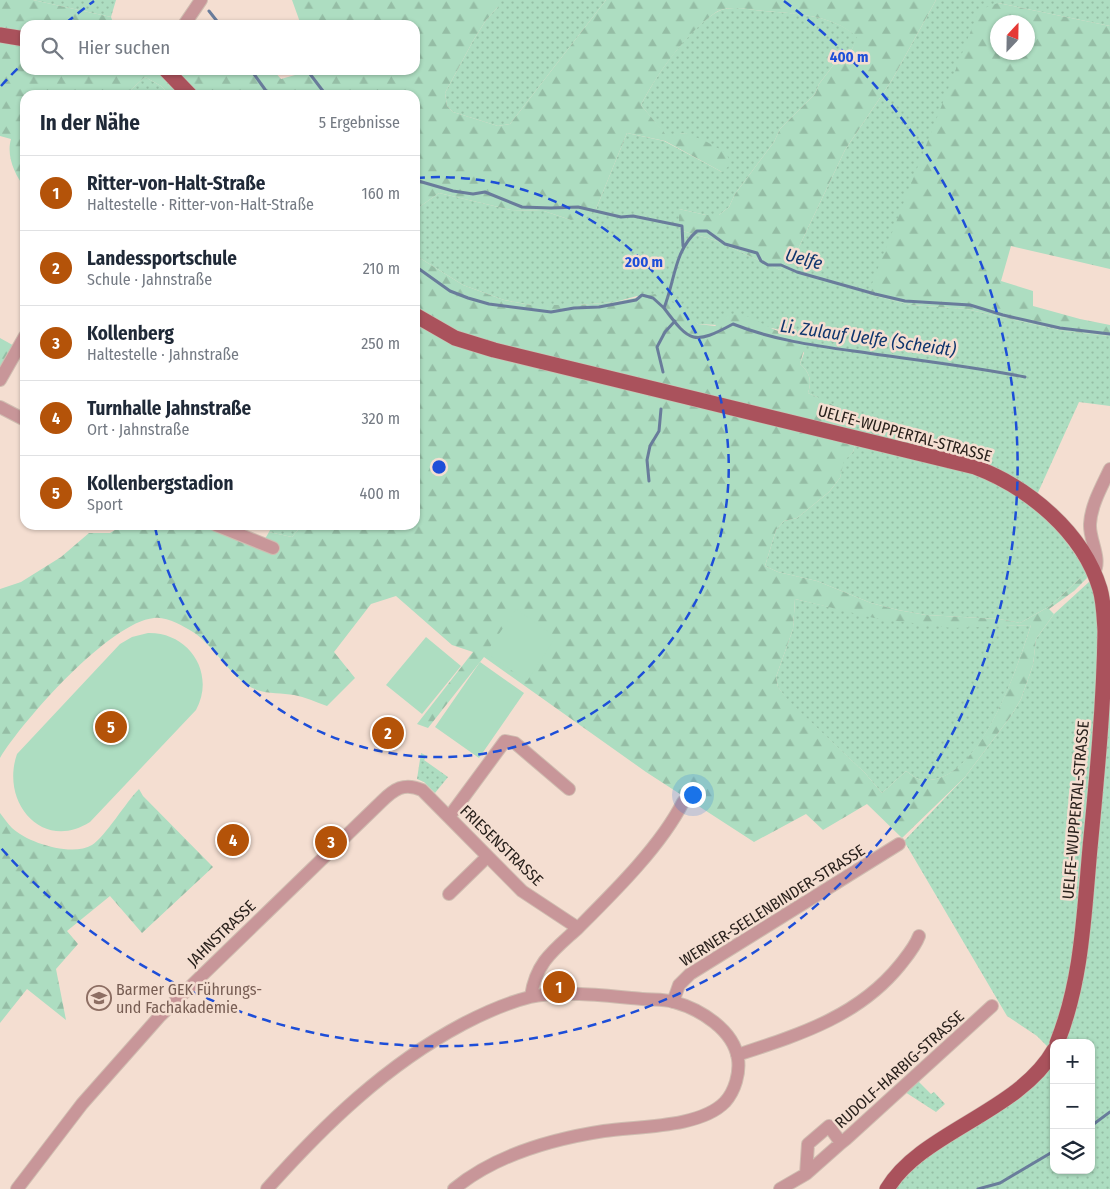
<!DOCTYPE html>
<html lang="de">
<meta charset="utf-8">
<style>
:root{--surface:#fff;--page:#f2f2f3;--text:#1f2937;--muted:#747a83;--line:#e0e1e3;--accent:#b45309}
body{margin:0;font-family:"Fira Sans Condensed",sans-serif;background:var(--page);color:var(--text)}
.controls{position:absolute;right:15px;bottom:15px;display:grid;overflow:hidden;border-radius:10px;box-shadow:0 1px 4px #0004}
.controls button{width:45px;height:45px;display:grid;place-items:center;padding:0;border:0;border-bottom:1px solid var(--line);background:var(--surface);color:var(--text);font:25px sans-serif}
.compass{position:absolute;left:990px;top:15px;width:45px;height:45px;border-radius:50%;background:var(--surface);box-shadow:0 1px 4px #0004;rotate:22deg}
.you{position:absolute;left:692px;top:794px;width:18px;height:18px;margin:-12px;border:4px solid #fff;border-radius:50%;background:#1a73e8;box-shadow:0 0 0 8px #1a73e833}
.badge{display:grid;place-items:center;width:32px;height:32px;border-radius:50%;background:var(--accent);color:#fff;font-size:16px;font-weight:700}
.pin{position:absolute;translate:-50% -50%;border:2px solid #fff;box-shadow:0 1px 5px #0006}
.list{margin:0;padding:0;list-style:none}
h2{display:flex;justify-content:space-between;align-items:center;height:65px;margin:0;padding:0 20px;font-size:21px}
h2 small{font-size:16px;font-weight:400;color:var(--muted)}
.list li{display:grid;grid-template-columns:32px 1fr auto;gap:15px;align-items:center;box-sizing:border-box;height:75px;padding:0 20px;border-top:1px solid var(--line)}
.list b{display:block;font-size:19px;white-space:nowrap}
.list p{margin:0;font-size:16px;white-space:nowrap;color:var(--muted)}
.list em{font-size:16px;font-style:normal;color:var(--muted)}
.icon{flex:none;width:28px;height:28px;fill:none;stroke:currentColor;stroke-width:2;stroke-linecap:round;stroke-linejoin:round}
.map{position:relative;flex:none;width:1110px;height:1189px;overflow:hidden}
.search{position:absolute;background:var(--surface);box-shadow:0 1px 4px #0004;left:20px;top:20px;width:400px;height:55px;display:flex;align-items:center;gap:12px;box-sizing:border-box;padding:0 18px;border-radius:15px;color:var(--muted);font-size:19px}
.panel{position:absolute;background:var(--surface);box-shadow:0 1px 4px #0004;left:20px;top:90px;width:400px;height:440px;border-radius:15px}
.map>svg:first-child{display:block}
</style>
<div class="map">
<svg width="1110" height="1189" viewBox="0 0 1110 1189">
<defs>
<pattern id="green-dots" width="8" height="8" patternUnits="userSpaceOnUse" patternTransform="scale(1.25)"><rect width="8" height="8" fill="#adddc1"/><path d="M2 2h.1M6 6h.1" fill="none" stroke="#95bda5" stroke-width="1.8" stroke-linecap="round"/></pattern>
<pattern id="forest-firs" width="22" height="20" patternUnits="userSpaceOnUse" patternTransform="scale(1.25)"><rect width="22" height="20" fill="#adddc1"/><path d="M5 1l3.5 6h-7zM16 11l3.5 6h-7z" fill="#95bda5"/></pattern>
</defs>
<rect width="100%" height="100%" fill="#f4ded1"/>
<path fill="url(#green-dots)" d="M33,0H116L111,17Z
M498,0H606L510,124L498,126L453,112L447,106L445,93L473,41L486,20L498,7Z
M936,0H1110V26L998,3L868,294L911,305L966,309L1064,331L1110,336V406L1079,402L1036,497L1008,477L858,434L817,397L808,393C812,381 810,372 800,364L804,353L794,334L772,328L698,324L692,319L637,296L615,302L578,305H531L504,300L463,285L415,255V210L439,193L511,210L544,211L571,220L596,209L627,133L664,141L722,172L686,133L666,136L641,105C656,75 687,31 715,13C730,4 748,10 764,11C797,14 831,14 858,37L852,49L835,63L819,84L815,94L780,129L774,142L735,194L729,207L719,215H706L679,209V230L717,241L780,270L798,249L845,150L892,80Z
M145,77L161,86L170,95H125Z
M856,442C914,457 983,465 1031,504C1054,522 1071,548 1087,572L1050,606L1020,623L999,619L926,615L898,610L871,603L817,581L778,572L765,566L776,530L784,521L797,518L829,492L840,478L843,461L853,452Z
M273,525H302L292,537L269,532Z
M1090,581L1097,597L1098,612L1097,697L1074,971L1050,1049L1037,1036L1007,1016L904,841L965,777L1011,716L1021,699L1033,665L1036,639L1054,614Z
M795,599L834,608L1001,626L1031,625C1017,668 980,785 923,780C917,780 911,774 906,771L882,793L865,773L788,701L778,687L776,677L793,629Z
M1110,647V1189H893L901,1174L1054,1057V1170H1091V1043H1061L1065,1034Z
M421,753L427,756L424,760L448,777L435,793L424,782L417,779Z
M918,1081L931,1094L934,1092L945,1104L936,1112L905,1092Z"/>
<path fill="url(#forest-firs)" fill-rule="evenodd" d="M0,0H33L111,17L114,25H25V34L0,31Z
M292,0H498V7L486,20L473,41L445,93L447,106L453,112L498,126L510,124L606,0H936L892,80L845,150L798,249L780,270L717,241L679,230V209L706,215H719L729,207L735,194L774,142L780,129L815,94L819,84L835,63L852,49L857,37C831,14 797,14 764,11C748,10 729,4 715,13C687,32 656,75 641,105L666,135L686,133L707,142L726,153L731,164L722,172L665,141L627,133L596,209L587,217L571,220L544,211L511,210L439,193L415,210V95H196L178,73L177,70H273L281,79L302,73L303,70H415V25H301Z
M998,3L1110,26V269L1011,246L1001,281L1033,291V306L1080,319L1110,325V336L1064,331L966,309L911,305L868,294L979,10ZM998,22H1028V52H998Z
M0,39L25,42V70H161L186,95H170L161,86L145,77L125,95H25V188C15,175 6,156 11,139L0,136Z
M415,255L463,285L504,300L531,305H578L615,302L655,294L680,306L698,324L715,326L729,314C735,315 741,314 746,316C765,322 782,341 802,330L807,338L800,364C810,372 812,381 808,393C829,402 851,412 858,434L494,347L415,312Z
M415,318L457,341L856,442L853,452L844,461L840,478L829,492L797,518L784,521L776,530L765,566L778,572L817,581L871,603L898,610L926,615L999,619L1020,623L1050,606L1087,572L1089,576L1074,591L1049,609L1054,614L1036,639L1033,665L1021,699L1011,716L965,777L902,838L867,804L823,830L806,814L754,842L646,772L484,657L428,728L417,724L473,652L452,645L396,596L371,604L334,652L355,678L327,706C316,702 305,697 294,695C283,693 268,694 257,690C232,681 215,646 193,632C183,626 166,616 154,618C110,622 23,720 0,758V589L21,582L61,557L89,533H110L123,525H216L262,544L269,532L292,537L302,525H415ZM795,599L874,618L952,628L1031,625C1017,668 979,785 923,780C917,780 911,774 906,771L882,793L865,773L788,700L778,687L776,677L793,629Z
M0,338L18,348L0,379Z
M139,789L143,796L213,867L142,933L110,896L67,931L78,944L56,969L66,1020L27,989L0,1023V813C4,818 8,824 12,828C28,843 72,857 92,845C105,837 126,802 139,789Z"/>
<path fill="#adddc1" d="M516,609L556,637L527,681L486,653Z
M148,633C189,632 216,673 196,710L90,822C43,852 0,803 17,754L120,644L132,637Z
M426,637L461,666L422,714L386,685Z
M480,662L524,693L479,758L435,727Z"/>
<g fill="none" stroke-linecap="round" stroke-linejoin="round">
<path stroke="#697c9b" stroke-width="3" d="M209,11L220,25
M251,70L269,95
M310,74L326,95
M415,180L453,191L473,194L485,192L522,207L551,208L578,207L621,217L633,216L682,226L683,246
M415,266L450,291L468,298L489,304L551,312L574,308L599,307L636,300L642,295L653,298L664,308C675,281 674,251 697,231H707L725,244L757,253L761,261L768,265H781L797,272L875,294L905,301L970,305L1003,315L1060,328L1110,334
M415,292L418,268
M664,308C690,343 694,345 733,324C778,342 826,347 874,354C925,361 975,367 1025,377
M663,372L657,347L665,332L675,321
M649,481L647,460L650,446L659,431L661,409
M1091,1126L1110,1112
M978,1189L1000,1183L1054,1151"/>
<defs>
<path id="minor" d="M184,25L201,0
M0,380L25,336
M0,407L25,420
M216,525L273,548
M1094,573C1102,558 1089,540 1090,524C1091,505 1102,486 1110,469
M449,817L505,741L515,743L569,789
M449,894L487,857
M578,928C613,893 661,846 683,802
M673,1002L679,985L690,974L899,844
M737,1055C798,1035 858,1017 900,965C907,956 915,947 919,936
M806,1174L841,1143
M17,1189L82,1104L159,1017L381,802C394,789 404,782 422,790L522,891L578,928C554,950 536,962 531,996
M267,1189C324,1125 386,1065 463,1024C484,1013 506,1003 530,997C561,990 610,996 642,999C653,1000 664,999 674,1002C700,1009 734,1030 738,1059C740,1073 735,1091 725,1102C700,1128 638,1126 604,1131C552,1139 495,1155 454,1189
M780,1189L806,1174L808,1144L829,1126L841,1143L846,1139L992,1006"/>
<path id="major" d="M0,35L25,39
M166,70L190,95
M415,315L455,338L494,350L975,467C1028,487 1083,532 1100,589C1104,603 1104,617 1105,631C1104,703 1097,776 1090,848C1084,914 1082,981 1057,1043
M887,1189C921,1132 1019,1112 1054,1050"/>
</defs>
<use href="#minor" stroke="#cfbcb0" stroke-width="14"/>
<use href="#major" stroke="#cfbcb0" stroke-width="16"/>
<use href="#minor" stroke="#c89699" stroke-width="12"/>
<use href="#major" stroke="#aa525c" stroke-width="15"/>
</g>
<g fill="none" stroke="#1d4ed8" stroke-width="2.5" stroke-dasharray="9 6">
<path d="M416 178A290 290 0 1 1 155 527"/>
<path d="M1 86A580 580 0 0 1 22 64M66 23A580 580 0 0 1 94 1M784 1A580 580 0 1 1 1 848"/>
</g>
<defs>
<symbol id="university-ring" viewBox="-11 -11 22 22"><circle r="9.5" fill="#f4ded1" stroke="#8d6e63" stroke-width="1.5"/><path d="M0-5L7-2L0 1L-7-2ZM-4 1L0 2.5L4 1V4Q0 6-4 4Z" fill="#8d6e63"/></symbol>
</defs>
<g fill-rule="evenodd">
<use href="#university-ring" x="85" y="984" width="28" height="28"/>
</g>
<g text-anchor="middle" stroke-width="5" stroke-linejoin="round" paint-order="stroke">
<g font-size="16" fill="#29211c" stroke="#f4ded1">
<text transform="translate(905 433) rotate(15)" y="6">UELFE-WUPPERTAL-STRASSE</text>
<text transform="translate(1075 810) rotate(-85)" y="6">UELFE-WUPPERTAL-STRASSE</text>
<text transform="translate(502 845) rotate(44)" y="6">FRIESENSTRASSE</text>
<text transform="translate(772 905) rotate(-32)" y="6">WERNER-SEELENBINDER-STRASSE</text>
<text transform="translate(221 933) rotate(-44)" y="6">JAHNSTRASSE</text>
<text transform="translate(899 1069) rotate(-42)" y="6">RUDOLF-HARBIG-STRASSE</text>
</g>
<g font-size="16" fill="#785e54" stroke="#f4ded1" text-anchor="start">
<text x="116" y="995">Barmer GEK Führungs-<tspan x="116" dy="18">und Fachakademie</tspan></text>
</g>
<g font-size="18" font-style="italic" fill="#0f356d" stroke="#f4ded1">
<text transform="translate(804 259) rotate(15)" y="6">Uelfe</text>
<text transform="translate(868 338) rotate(8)" y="6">Li. Zulauf Uelfe (Scheidt)</text>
</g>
</g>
<circle cx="439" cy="467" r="8" fill="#1d4ed8" stroke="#f4ded1" stroke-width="2.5"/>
<g font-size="15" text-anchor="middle" font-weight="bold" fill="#1d4ed8" stroke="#f4ded1" stroke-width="5" stroke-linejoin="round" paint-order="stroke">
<text x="849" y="62">400 m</text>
<text x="644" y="267">200 m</text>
</g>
</svg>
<div class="controls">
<button>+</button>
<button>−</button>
<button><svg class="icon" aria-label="layers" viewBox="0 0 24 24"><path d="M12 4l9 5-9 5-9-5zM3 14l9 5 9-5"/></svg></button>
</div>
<svg class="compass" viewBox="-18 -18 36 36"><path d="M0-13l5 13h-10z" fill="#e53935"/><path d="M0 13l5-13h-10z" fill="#747a83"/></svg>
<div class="you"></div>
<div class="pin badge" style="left:559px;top:987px">1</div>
<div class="pin badge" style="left:388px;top:733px">2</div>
<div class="pin badge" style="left:331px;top:842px">3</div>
<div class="pin badge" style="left:233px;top:840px">4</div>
<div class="pin badge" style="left:111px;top:727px">5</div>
<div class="search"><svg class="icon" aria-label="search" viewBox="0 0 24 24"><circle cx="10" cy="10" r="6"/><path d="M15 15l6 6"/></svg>Hier suchen</div>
<section class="panel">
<h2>In der Nähe<small>5 Ergebnisse</small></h2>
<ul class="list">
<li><span class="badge">1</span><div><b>Ritter-von-Halt-Straße</b><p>Haltestelle · Ritter-von-Halt-Straße</p></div><em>160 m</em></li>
<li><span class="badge">2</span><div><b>Landessportschule</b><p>Schule · Jahnstraße</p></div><em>210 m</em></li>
<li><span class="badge">3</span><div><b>Kollenberg</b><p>Haltestelle · Jahnstraße</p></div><em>250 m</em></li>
<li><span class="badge">4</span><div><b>Turnhalle Jahnstraße</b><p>Ort · Jahnstraße</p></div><em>320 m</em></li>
<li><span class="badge">5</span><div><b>Kollenbergstadion</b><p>Sport</p></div><em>400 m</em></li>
</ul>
</section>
</div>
